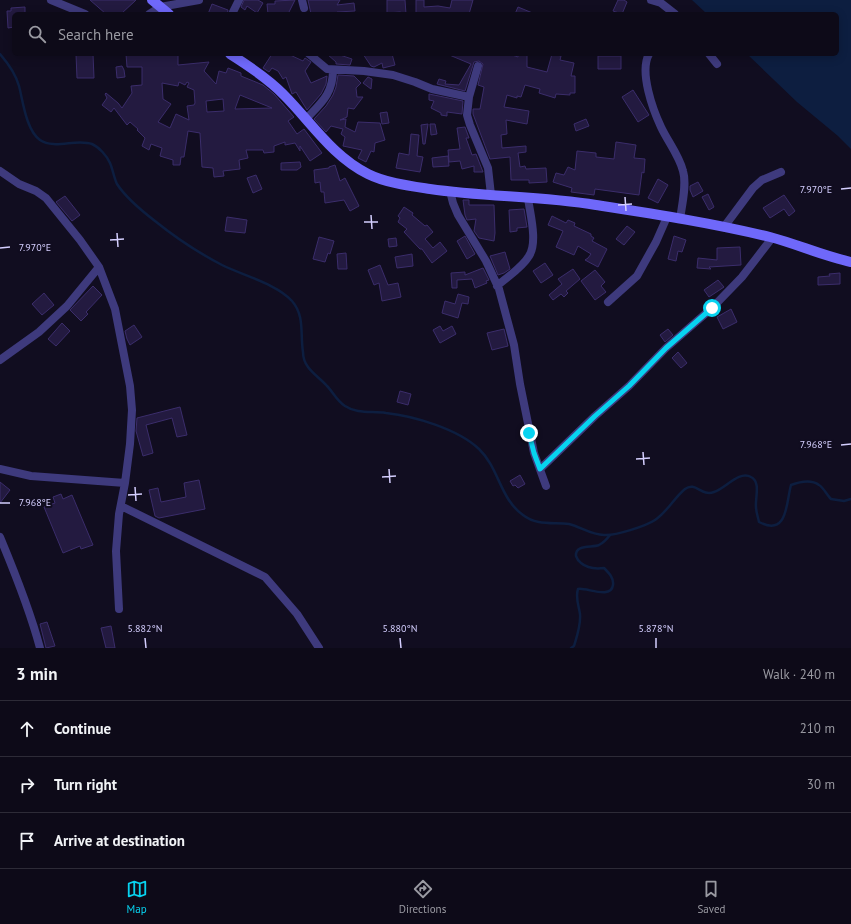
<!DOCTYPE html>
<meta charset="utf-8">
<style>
:root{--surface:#0d0a18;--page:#161321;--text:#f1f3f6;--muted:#9a9aa2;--line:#2d2b37;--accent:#07d3f0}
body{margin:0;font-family:"PT Sans",sans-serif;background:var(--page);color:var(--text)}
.stop{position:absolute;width:12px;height:12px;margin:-9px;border:3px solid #07d3f0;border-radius:50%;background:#fff}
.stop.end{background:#07d3f0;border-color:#fff;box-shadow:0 1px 4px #0008}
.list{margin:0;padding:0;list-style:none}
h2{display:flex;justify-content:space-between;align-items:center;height:52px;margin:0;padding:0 16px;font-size:17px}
h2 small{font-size:13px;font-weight:400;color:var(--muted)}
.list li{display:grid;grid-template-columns:26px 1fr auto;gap:12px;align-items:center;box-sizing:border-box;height:56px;padding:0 16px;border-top:1px solid var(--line)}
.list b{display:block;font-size:15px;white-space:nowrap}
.list em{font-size:13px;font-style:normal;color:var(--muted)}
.icon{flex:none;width:22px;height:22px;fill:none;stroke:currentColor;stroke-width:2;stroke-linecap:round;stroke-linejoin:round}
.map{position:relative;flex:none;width:851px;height:648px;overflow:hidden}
.search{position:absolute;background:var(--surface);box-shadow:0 2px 10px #0003;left:12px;right:12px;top:12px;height:44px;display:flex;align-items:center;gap:10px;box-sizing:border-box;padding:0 14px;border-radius:6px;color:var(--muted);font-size:15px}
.sheet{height:220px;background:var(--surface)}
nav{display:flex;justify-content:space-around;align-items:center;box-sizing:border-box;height:56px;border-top:1px solid var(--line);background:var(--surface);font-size:11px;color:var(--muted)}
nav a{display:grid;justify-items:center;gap:2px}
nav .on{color:var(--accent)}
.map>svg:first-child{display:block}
</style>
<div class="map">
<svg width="851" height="648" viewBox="0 0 851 648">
<rect width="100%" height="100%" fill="#110d20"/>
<path fill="#0d1e40" d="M692,0H851V149L838,136L797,102L747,54H837V14H707Z"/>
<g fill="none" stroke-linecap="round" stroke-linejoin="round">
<path stroke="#0d1e40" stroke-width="2.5" d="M0,54C7,62 16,75 19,86C23,101 26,130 40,140C55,150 76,138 92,144C99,147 107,156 110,163C113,170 114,178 117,184C126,198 142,211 155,221C176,238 197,252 222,265C242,275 277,284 292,301C305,316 300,334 303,352C303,357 305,363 308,367C313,374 321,379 327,386C333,392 337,401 345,406C357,414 371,411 386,413C414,416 458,429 479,449C499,468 500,499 523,515C537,526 553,522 569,524C581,527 591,535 604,535C615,536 646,526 655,520C667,512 674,498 685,489C696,481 701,497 714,492C725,489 739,470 751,477C761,482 755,498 756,507C756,512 758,517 759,522C788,537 786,503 791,485C799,482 811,479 819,485C823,487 827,495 831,499L844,501L851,499
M571,648L574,646C577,636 581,625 580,614C579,606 575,598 578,589C586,587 611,600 613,585C614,578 609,573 604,568C596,569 588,569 581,563C578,561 577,559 576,556C575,544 592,548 599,545C603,543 607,539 610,535"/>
</g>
<path fill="#231a40" stroke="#3b2d6b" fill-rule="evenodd" d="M90,0H136L121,14H106Z
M244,0H258L263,3L257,13L247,6L245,10L241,7Z
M295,0L288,14H268L267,4H275V1Z
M308,0H340L337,5L354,3L355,11L337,12L336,14H311Z
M387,0H405L406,14L400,12L387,13Z
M416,0H424V7L438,6L450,8L452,0H473L469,14H416Z
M618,0H624L627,2L622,14L613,11Z
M212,4L228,10L227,14H208Z
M25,7V14H14V27L8,28L7,11H11V8Z
M518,7L535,14H515Z
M76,54H93L94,78H77Z
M126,54H178V65L209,62L204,71L216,84L219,71L226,73L228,68L241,73V76L263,85L274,94L294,117L288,121L297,134L304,129L322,153L310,161L300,146V151L295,143L285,145V142L274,146V152L264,153L263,150H246L248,158L239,160L240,169L223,171L224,176L214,177L213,168L202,167L200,133L188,131L184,157H181L180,165H173V160L160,156L162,148L151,144L149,150L142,146L145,138L137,130L138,129L130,122L127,125L114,108L111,112L102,105L107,98L105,94L106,93L118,103L122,108L132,93L131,86L142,85V67H127ZM179,82L185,85L187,82L189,83L187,87L194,90L195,103L194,105L187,106L189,120L176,114L170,128L158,122L171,104L163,99L162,83L178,86ZM240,95L272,108L235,109ZM223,99L224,111L207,112L206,101Z
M272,54H288L303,61L305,58L311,62L305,71L311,83L327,76L326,84L321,94L307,110L296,92L292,94L286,77L283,79L278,71L272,68L269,72L263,68Z
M327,54H337L352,59L350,65L336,64V62Z
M363,54H392L395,65L383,68L382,63L374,67L371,66Z
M447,54H509L518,57V54H527V67L547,72L552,54L561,56L560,60L574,63L571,76H575V93H570V95L556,94L555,98L539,93L540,89L525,85L521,97L517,96V98L507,95L504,107L529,111L527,124L506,120L507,134L501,135L502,148L526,146V152L518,153L520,167L525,166L526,169L546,168L547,182L529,183V180H511L510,157L490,159L473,114V109H480L484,87L478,85L483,64L479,61L474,62L465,91L437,84L439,79L446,81L445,84L459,85L471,64Z
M598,56H621V69H598Z
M122,66L124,70L125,77L117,78L116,67Z
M338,75L354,76L361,83L356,88L357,97H363L354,109L348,108L347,117L340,120L346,119L345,127L355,132L358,122L380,123L385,140L375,143L374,152L371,151L366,162L358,158L362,150L343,146L345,137L341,134L343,129L331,126L326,132L314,119L326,106L333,95L336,87Z
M368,77L372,79L371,89L363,83Z
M633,90L649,115L638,122L622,97Z
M429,94L463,101L462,114L447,112V116L441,115V113L431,108L434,101L429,100Z
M387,112L389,123L382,124L380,113Z
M586,119L589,126L576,131L574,124Z
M428,124L425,144H423L421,125Z
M430,124H435L437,134L431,135Z
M465,127L469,138H466L472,155L476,154L483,172H474V166L462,169L460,161L449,162L448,150L460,149L457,128Z
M411,134L419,135L417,156L423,157L420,172L396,168L399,153L409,155Z
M616,142L636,145L634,158L645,159L644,173L642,172L639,195L595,189L594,195L571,192L572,188L553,182L556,173L564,175L568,167L575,170L577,151L596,153V157L614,159Z
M448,156L449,166L433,167L432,158Z
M300,162L301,167L297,170H281V163Z
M335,165L340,181L345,178L359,206L350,211L344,200L325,203L324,192H321L320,182L315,183L314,170L329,168V167Z
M256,175L262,189L253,193L247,178Z
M658,179L668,185L658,203L648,198Z
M698,182L703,191L693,197L690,190V186Z
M708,194L714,207L709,210L702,197Z
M784,195L795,211L789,216L784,209L770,218L763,208Z
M65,196L80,215L72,221L56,202Z
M463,200H469V205H494L495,233L494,241L479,238L474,231L476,219L467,220L465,215Z
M404,207L413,213L412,215L425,226L427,225L433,232L425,239L433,248L440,242L447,251L432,263L422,249H420L404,232L407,229L398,222L400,218L398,216Z
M524,209L527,227L517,228V231L510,232L509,210Z
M552,216L566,223L568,220L575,223L574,226L591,234V236L594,238L592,241L607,249L598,267L585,260L588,258L591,254L578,246L574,255L556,247L563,231L548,225Z
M227,217L247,220L245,233L225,231Z
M627,226L635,232L624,245L616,239Z
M465,236L475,254L467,259L457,241Z
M674,236L686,240L682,252L678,251L676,261L668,259Z
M319,237L334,241L330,254L328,253L325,262L313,259Z
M396,238L397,246L389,247L388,239Z
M740,247L741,265L709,267L711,269L697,268L698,258L717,260V248Z
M505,252L510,269L504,273L498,275L490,256Z
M346,253L347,269H338L337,254Z
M412,254L413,266L397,268L395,257Z
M545,263L553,275L541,283L533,271Z
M380,265L388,285L398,283L401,297L382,301L379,283L374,285L368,270Z
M483,268L489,280L486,281L487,283L475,288L472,279L457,280V288H452L451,273L465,272V275Z
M573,269L580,279L566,291L568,293L564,297L561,294L553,300L549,295L562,284L558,279Z
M595,270L605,282L601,286L606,292L595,300L581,281Z
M840,273V284L818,285V277L830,276L829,274Z
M718,280L724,287L709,297L704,290Z
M93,286L102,295L86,312L88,314L81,321L70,310Z
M44,293L54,305L42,315L32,304Z
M458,294L469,297L468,304L462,303L458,318L442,313L445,301L455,304Z
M731,309L737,322L723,329L717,317Z
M62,323L70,331L56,346L48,339Z
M134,325L142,337L130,345L127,339L125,331Z
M440,326L443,331L452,326L456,334L440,343L433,330Z
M504,329L508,346L492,350L487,333Z
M668,329L673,335L665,342L660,335Z
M678,352L687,363L681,368L672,358Z
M400,391L411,394L408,405L397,402Z
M180,407L187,435L177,437L172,418L146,425L153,453L143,456L136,431L137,418Z
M520,475L525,484L518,488L515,485L513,486L510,481Z
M199,480L205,509L159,518L155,516L149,490L158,488L161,502L186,497L184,483Z
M0,482L10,490L0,503Z
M61,494L63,499L72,495L93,545L81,549L80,546L63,553L44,507L55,503L53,497Z
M47,622L55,646L46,648L40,624Z
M111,626L115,648H106L101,628Z"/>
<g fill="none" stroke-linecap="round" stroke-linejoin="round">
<path stroke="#3e3a7d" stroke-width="8" d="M51,0L85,14
M302,0L304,8
M651,0L661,3L675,14
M149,14L160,7L199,0
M232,14L239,0
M309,54L327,69L364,71L393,75L415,82L432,89L469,97
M649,54C639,72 653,110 661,127C668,142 679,155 683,171C687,184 682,205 680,219
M709,54L717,64
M478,66L469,97L467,115L470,125L488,168L491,195
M306,119C321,103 333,94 333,70
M0,171L19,184L36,191L46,198L80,240L99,267L115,309L130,386L132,410L130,444L125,483L119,514L116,551L119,609
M450,191L453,203L458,215L486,261L499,289L514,345L520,384L534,453L546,486
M724,227L753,188L762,180L781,172
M497,286C507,277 522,268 529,256C538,242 530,214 528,198
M608,302L637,276L656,242L667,217
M0,360L39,332L67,306L99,267
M0,469L31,476L125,483
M540,469L595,416L629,386L666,348L712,308L742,277L772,238
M121,506L265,577L297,614L319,648
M0,537C15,573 30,610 40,648"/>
<path stroke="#6f68fa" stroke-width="10" d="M152,0L169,14
M230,54C249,66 269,79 284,95C311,122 332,156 368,174C386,183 410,186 430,189C485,197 541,196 596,205C654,214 713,223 770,237C797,244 823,256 851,262"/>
</g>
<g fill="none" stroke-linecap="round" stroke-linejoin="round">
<path stroke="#07d3f0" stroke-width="5" d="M529,433L534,453L540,469L595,416L629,386L666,348L712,308"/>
</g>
<path fill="none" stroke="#d4cefe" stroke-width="1.5" d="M841,189L851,188M625,197L626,211M618,205L632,204M371,215L372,229M364,222H378M117,233L118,247M110,240L124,239M0,248L10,247M841,445L851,444M643,452L644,465M636,459L650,458M389,469L390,483M382,477L396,476M135,487L136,501M128,495L142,494M0,503H10M145,638L146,648M400,638L401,648M656,638V648"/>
<g font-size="10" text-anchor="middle" fill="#d4cefe" stroke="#110d20" stroke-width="4" stroke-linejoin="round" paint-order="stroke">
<text x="816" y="193">7.970°E</text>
<text x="35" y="251">7.970°E</text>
<text x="816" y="448">7.968°E</text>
<text x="35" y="506">7.968°E</text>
<text x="145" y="632">5.882°N</text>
<text x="400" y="632">5.880°N</text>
<text x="656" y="632">5.878°N</text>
</g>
</svg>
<div class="stop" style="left:712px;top:308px"></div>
<div class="stop end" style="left:529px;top:433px"></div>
<div class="search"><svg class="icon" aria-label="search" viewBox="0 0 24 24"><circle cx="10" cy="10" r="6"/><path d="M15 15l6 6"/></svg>Search here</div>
</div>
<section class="sheet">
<h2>3 min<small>Walk · 240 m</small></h2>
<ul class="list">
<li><svg class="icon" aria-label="ahead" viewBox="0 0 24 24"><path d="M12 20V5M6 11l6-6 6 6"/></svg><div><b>Continue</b></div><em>210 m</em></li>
<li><svg class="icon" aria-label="right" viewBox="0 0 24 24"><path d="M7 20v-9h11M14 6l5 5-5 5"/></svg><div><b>Turn right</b></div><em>30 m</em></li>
<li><svg class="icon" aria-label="arrive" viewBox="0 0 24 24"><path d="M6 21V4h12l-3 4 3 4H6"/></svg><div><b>Arrive at destination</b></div></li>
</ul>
</section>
<nav>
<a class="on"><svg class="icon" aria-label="map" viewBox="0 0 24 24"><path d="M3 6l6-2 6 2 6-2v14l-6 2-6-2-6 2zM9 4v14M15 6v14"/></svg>Map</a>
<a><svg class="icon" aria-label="directions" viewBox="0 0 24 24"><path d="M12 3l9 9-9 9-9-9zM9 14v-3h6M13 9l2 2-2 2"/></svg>Directions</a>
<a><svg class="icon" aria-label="saved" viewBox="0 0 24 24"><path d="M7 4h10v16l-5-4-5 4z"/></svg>Saved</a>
</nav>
